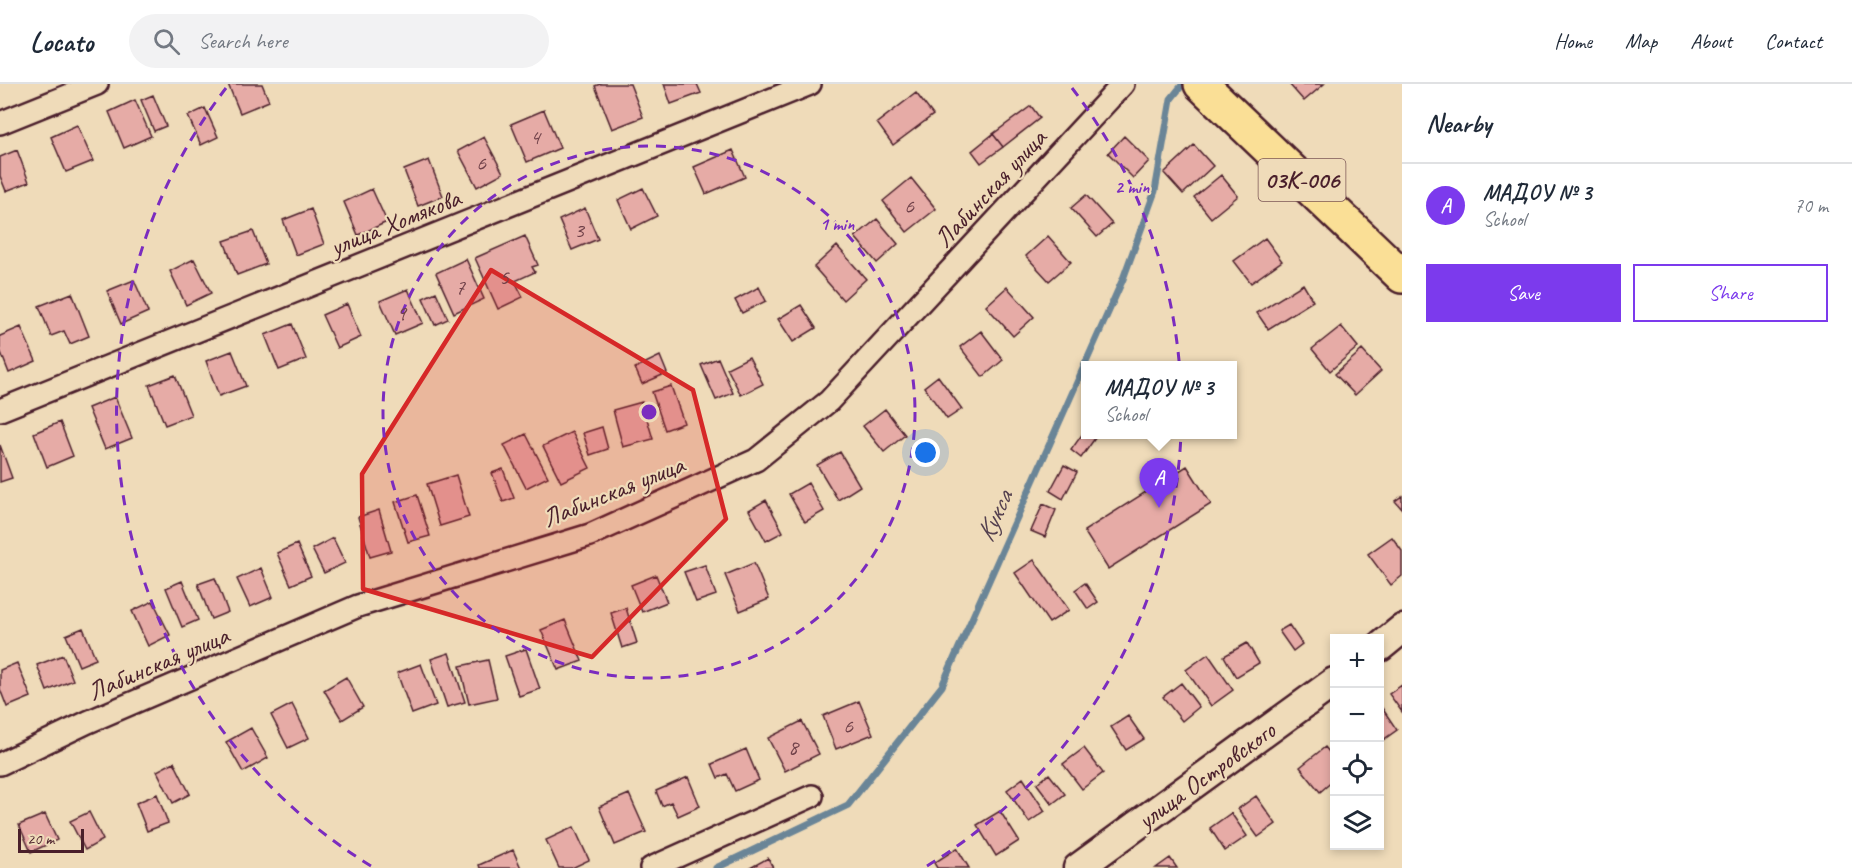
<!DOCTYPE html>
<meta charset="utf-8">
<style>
:root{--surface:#fff;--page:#f2f2f3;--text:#1f2937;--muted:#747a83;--line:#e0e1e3;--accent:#7c3aed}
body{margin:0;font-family:Caveat,sans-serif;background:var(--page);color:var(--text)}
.controls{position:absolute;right:18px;bottom:18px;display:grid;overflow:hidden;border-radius:0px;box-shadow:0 3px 9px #0003}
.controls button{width:54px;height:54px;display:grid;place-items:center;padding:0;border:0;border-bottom:2px solid var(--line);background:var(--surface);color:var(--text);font:30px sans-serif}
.scale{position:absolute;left:18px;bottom:15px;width:66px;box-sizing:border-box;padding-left:6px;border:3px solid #4a1f2b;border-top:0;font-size:16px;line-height:21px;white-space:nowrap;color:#4a1f2b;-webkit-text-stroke:4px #efdbb9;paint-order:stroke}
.you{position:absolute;left:926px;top:369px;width:21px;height:21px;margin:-15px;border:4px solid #fff;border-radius:50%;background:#1a73e8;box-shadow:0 0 0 9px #1a73e833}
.badge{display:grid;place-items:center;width:39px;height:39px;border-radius:50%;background:var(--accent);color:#fff;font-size:20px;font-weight:700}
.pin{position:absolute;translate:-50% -50px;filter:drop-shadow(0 2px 3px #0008)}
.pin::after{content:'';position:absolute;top:32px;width:21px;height:18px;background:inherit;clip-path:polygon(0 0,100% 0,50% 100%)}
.popup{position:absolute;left:1081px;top:277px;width:156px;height:78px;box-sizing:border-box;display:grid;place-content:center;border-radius:0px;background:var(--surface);filter:drop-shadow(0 2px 4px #0005);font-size:20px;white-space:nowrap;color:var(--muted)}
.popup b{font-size:22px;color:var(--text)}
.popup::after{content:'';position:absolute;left:50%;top:100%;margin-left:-12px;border:12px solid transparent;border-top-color:var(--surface)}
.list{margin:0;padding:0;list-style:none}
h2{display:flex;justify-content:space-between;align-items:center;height:78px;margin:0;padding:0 24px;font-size:26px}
h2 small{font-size:20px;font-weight:400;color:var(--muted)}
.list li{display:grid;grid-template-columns:39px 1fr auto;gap:18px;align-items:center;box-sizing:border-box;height:84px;padding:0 24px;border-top:2px solid var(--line)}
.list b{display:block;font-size:22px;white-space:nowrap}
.list p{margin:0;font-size:20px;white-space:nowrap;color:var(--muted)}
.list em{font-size:20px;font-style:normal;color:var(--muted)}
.actions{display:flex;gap:12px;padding:18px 24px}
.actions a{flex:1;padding:14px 0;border:2px solid var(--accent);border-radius:0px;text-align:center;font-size:21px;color:var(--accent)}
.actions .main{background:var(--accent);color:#fff}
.icon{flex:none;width:33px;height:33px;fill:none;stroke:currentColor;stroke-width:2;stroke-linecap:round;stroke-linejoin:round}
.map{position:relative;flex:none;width:1402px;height:784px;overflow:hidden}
header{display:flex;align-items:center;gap:36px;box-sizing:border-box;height:84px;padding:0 30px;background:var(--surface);border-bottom:2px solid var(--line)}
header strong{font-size:28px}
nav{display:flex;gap:33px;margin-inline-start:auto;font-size:21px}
.search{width:420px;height:54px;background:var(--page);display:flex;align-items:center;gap:15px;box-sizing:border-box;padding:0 21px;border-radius:33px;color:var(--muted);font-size:22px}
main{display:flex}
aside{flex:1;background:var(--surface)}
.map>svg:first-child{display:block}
</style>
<header>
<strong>Locato</strong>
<div class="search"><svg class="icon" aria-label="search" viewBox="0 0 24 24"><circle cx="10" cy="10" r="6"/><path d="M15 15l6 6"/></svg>Search here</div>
<nav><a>Home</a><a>Map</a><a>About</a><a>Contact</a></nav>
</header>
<main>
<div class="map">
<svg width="1402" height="784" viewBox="0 0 1402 784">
<rect width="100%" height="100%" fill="#efdbb9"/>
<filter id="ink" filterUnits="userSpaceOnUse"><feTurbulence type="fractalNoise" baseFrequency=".0167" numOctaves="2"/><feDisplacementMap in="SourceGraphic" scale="12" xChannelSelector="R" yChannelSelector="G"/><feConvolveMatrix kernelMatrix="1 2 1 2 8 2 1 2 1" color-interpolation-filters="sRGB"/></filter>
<g filter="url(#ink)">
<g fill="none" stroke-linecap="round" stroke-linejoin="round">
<path stroke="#6a8597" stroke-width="7" d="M716,784L848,721L942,602L1123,195L1155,107L1171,15L1183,0"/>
</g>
<path fill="#e6aba6" stroke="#4a1f2b" stroke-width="1.5" d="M228,0H262L269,17L240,29Z
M600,0H630L643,33L612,45L595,2Z
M664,0H697L701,9L671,20Z
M1289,0H1324L1304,17Z
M916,9L933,31L893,61L877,39Z
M153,11L166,42L154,47L141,16Z
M135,16L151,52L124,64L109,28Z
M1031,22L1040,34L1003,63L993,50Z
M205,24L218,53L201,61L188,32Z
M544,26L560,64L527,78L511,40Z
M77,41L93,77L66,88L51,53Z
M993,50L1003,63L981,79L972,67Z
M1124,52L1149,77L1133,94L1108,69Z
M484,53L503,89L477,103L458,67Z
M1194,61L1213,82L1183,110L1164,89Z
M17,66L29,98L6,107L0,92V73Z
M733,66L745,93L706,110L694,83Z
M429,76L443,112L418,122L404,86Z
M1221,91L1238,112L1211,134L1194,113Z
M911,94L936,125L907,148L883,117Z
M643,104L657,132L631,145L618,116Z
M372,105L387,138L358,151L344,118Z
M1086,111L1112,140L1097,153L1071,124Z
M585,124L598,155L572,166L559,136Z
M311,125L324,160L296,171L283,136Z
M877,135L898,160L877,179L855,153Z
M253,147L266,180L237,191L224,157Z
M525,152L538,181L532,183L535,188L515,197L523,213L498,225L475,174Z
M1048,152L1071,178L1049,197L1026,172Z
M1265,154L1282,177L1251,199L1234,177Z
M837,162L866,195L843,216L814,183Z
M194,175L211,209L186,221L170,187Z
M466,175L484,215L454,229L436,189Z
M134,196L148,228L121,240L107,207Z
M1303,200L1313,217L1268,245L1257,229Z
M759,203L766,217L742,229L735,216Z
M1007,203L1034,233L1013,252L986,222Z
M408,205L423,239L395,251L380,217Z
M436,208L448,235L435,241L423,214Z
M72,209L89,252L70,260L64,247L51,252L39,222Z
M347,220L361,253L337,264L322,231Z
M801,221L816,244L793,258L778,235Z
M292,240L306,275L279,286L265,251Z
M1341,242L1358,263L1330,287L1312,265Z
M21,243L36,277L9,289L0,266V252Z
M981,247L1003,276L983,293L960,263Z
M1362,266L1381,287L1355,311L1335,290Z
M232,267L246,302L219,312L206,277Z
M660,272L667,289L642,300L635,284Z
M749,273L763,300L741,311L727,284Z
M718,274L733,309L716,316L701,281Z
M175,291L191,331L165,341L149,301Z
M938,292L962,325L947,335L924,303Z
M671,302L684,339L665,346L652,308Z
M115,313L132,354L105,365L88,324Z
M642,318L653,355L623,363L613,326Z
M885,325L905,351L884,368L863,342Z
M60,338L73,372L47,383L34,349Z
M602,343L608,365L590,371L583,349Z
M1086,345V350H1098L1081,374L1071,366Z
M572,348L590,384L561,398L543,362Z
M526,350L548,393L526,404L504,361Z
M0,361L12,394L0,398Z
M840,368L860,402L838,416L817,381Z
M1064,381L1077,388L1063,415L1050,407Z
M1187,382L1211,420L1108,485L1084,447Z
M503,385L514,414L503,418L492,389Z
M456,391L469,433L440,442L427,400Z
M808,399L824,427L805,438L789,410Z
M417,411L430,452L408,458L395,418Z
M1402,412V425L1395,417Z
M766,416L783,448L766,457L749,426Z
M1043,420L1056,426L1045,453L1031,447Z
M379,426L391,467L370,473L358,433Z
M1392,453L1402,467V492L1391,501L1368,470Z
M333,454L345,479L324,489L312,465Z
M297,460L311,492L291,501L277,469Z
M1034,476L1069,526L1049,539L1015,489Z
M754,479L769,515L740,527L725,491Z
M705,481L716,511L696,518L684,488Z
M261,484L273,513L250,523L237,495Z
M656,491L667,518L642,528L631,501Z
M215,494L228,528L211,535L198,500Z
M182,497L198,536L182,543L166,504Z
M1085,499L1098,518L1088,525L1075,506Z
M153,517L170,551L148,562L132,527Z
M626,524L637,559L622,564L611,529Z
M565,536L582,577L558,586L541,546Z
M1289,541L1302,560L1293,567L1279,547Z
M83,544L96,575L79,582L66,551Z
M1247,559L1259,579L1236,593L1224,572Z
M526,565L540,605L519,612L505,572Z
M449,569L465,618L447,623L431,575Z
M1208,570L1233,606L1211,622L1186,586Z
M63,571L73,596L47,607L37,581Z
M488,576L497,614L469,620L460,582Z
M17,579L31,613L7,623L0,605V586Z
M421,580L436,621L412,630L397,589Z
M346,593L363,623L342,636L324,606Z
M1181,599L1199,623L1182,637L1163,613Z
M1402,601V628L1389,610Z
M859,617L873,650L836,665L823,632Z
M292,620L309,654L288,664L271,631Z
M1380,621L1397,646L1380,658Z
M1128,632L1144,655L1126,666L1111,643Z
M802,637L819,670L785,687L768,654Z
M251,644L268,674L243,688L226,658Z
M1325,663L1334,674V696L1320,708L1300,683Z
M1084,664L1103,689L1082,705L1063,680Z
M746,665L759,696L735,707L727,690L718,694L712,680Z
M174,678L190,710L173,719L157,687Z
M1049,690L1065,710L1052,720L1037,700Z
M688,693L700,722L678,732L671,718L662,722L656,707Z
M1023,694L1045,727L1029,738L1007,706Z
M157,710L168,739L147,747L136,719Z
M629,710L646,748L615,761L599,723Z
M1256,712L1276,740L1258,753L1238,725Z
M1000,727L1019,757L996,772L977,741Z
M89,728L103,756L85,766L70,737Z
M1231,729L1247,752L1225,767L1210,744Z
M45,730L57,756L31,768L19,741Z
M574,743L589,776L572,784H559L546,756Z
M957,764L969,784H937L934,779Z
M513,766L521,784H480L479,781Z
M768,774L773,784H750Z
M1170,774L1177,784H1156Z"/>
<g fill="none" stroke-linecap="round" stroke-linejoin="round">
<defs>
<path id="street" d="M0,39L97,0
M0,326L810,0
M0,680L88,638L358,522L590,451L756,376L829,317L1123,0
M651,784L812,712"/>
<path id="secondary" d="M1380,563L1402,545
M1078,784L1334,598"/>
<path id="primary" d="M1201,0L1402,192"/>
</defs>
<use href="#street" stroke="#4a1f2b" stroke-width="26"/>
<use href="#secondary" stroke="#4a1f2b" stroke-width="33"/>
<use href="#primary" stroke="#4a1f2b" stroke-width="38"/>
<use href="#street" stroke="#efdbb9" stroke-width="21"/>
<use href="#secondary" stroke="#efdbb9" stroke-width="28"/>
<use href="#primary" stroke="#fadf96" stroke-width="33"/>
</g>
</g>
<path fill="#d62828" fill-opacity="0.2" stroke="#d62828" stroke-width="4.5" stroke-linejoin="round" d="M491,186L693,306L726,435L592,573L363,505L362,390Z"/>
<g fill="none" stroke="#7b2cbf" stroke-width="3" stroke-dasharray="10 8">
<circle cx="649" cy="328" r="266"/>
<path d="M371 782A533 533 0 0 1 226 4M1072 4A533 533 0 0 1 927 782"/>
</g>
<g text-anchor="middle" stroke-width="4.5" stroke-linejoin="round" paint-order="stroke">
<g font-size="22" fill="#71424a">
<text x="535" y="60">4</text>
<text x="481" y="86">6</text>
<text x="909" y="129">6</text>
<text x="579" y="153">3</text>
<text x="504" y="200">5</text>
<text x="460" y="210">7</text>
<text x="401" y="236">9</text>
<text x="848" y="649">6</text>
<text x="793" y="670">8</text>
</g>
<rect fill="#efdbb9" stroke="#7c5756" stroke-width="1.5" x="1258.5" y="75" width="87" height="42" rx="4.5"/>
<g font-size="24" font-weight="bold" fill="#4a1f2b">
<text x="1302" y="104">03К-006</text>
</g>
<g font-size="26" fill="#4a1f2b" stroke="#efdbb9">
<text transform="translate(990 104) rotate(-47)" y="9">Лабинская улица</text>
<text transform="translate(395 138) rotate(-22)" y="9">улица Хомякова</text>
<text transform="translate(613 407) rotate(-22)" y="9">Лабинская улица</text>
<text transform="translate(158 579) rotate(-23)" y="9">Лабинская улица</text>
<text transform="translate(1206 691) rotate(-36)" y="9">улица Островского</text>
</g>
<g font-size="27" font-style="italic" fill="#55414f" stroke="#efdbb9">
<text transform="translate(994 432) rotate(-66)" y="9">Кукса</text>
</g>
</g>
<circle cx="649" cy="328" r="9" fill="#7b2cbf" stroke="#efdbb9" stroke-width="3"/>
<g font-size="18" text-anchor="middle" font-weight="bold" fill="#7b2cbf" stroke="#efdbb9" stroke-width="4.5" stroke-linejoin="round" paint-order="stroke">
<text x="1132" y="109">2 min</text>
<text x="837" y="146">1 min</text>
</g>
</svg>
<div class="controls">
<button>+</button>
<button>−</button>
<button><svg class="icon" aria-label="locate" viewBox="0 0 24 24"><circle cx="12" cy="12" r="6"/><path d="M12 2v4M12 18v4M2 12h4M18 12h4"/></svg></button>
<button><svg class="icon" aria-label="layers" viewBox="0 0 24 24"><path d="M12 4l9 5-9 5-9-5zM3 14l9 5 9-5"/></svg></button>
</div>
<div class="scale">20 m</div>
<div class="you"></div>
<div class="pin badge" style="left:1159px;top:424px">A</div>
<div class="popup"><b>МАДОУ № 3</b>School</div>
</div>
<aside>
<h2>Nearby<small></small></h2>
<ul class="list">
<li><span class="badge">A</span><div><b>МАДОУ № 3</b><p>School</p></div><em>70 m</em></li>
</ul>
<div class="actions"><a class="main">Save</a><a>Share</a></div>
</aside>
</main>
